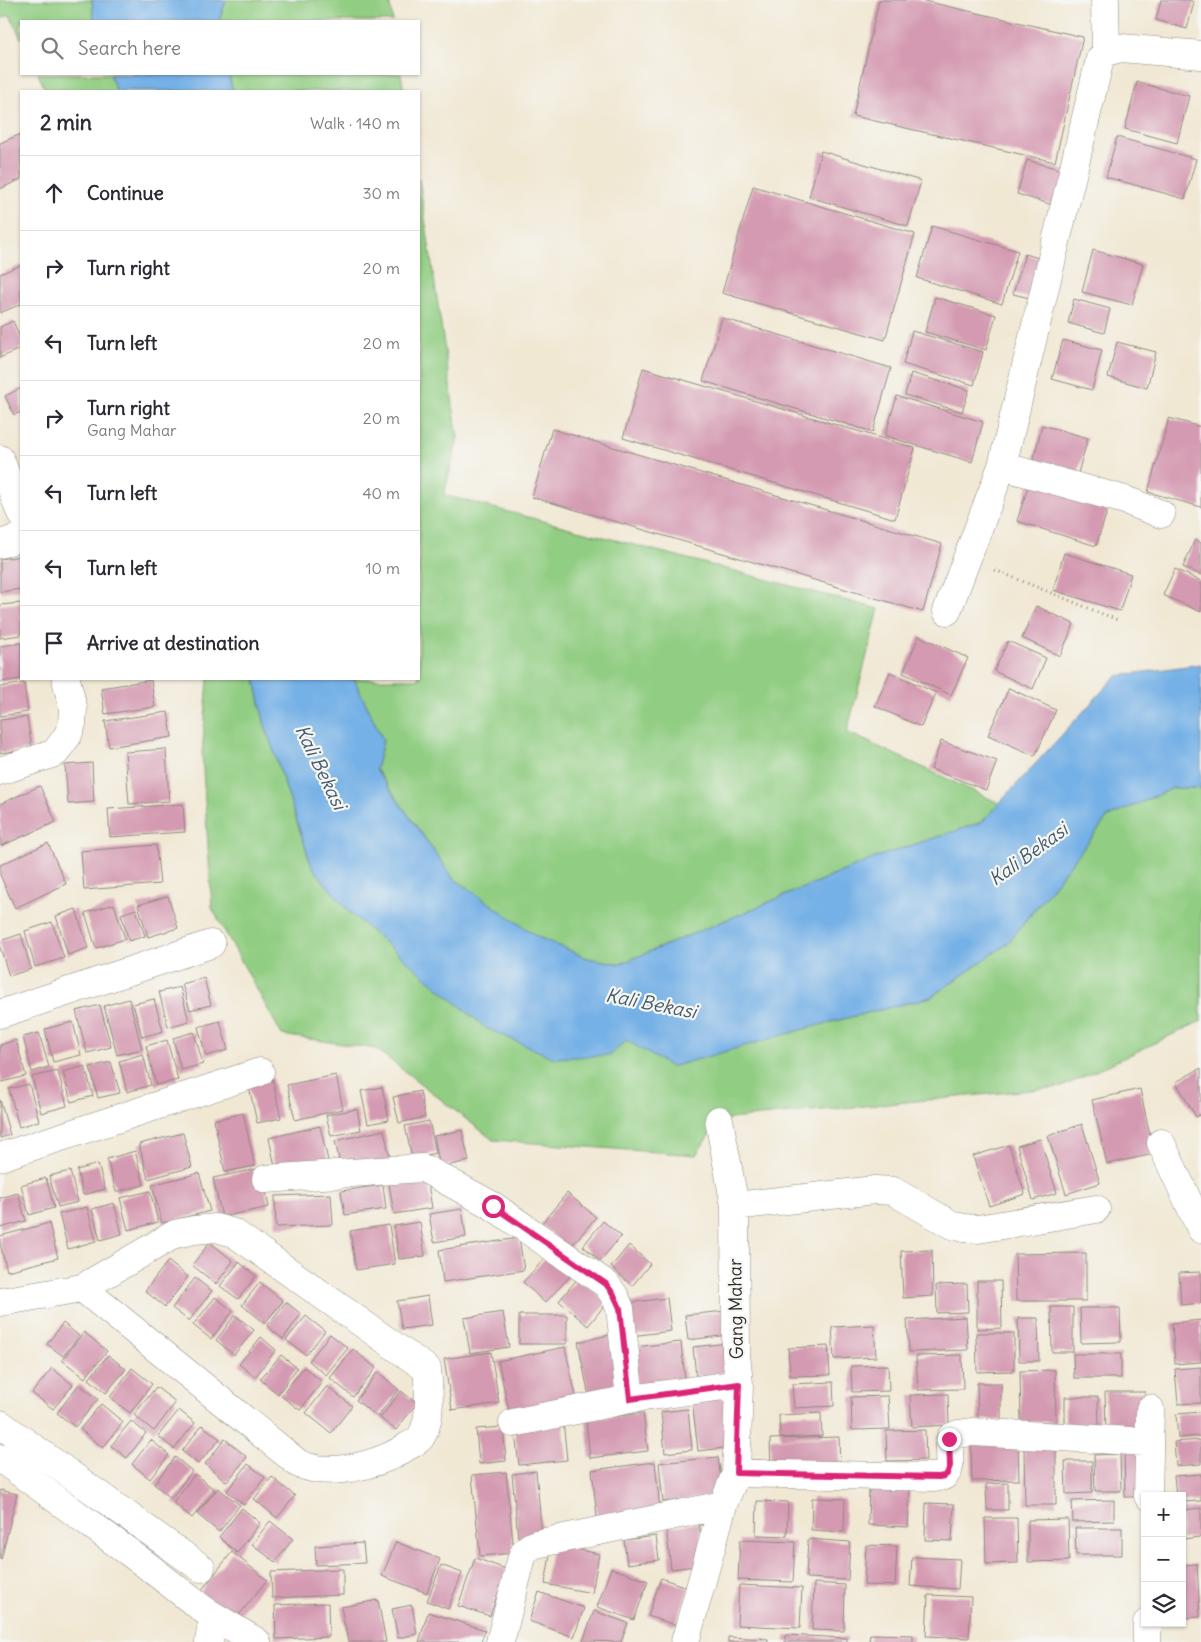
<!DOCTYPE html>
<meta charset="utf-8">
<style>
:root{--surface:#fff;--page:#f7f7f7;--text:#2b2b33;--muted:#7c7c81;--line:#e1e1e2}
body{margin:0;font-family:Delius,sans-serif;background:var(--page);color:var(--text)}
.controls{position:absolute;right:15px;bottom:15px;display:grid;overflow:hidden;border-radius:0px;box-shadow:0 1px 4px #0004}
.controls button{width:45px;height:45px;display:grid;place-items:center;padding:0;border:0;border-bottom:1px solid var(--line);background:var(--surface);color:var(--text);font:25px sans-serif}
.stop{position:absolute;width:15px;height:15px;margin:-11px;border:4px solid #db2777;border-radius:50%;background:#fff}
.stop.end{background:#db2777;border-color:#fff;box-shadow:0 1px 5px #0008}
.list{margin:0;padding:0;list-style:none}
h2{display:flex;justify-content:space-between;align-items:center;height:65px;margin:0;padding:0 20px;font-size:21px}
h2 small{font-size:16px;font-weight:400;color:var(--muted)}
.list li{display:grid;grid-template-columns:32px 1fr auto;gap:15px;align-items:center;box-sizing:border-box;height:75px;padding:0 20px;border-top:1px solid var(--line)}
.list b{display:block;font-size:19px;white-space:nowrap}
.list p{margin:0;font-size:16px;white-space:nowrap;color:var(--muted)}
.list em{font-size:16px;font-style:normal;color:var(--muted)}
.icon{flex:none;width:28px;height:28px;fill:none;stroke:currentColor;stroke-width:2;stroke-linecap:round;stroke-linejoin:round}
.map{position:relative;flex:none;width:1201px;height:1642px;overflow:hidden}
.search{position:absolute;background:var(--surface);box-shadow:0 1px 4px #0004;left:20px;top:20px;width:400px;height:55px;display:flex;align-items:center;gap:12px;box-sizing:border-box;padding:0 18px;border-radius:0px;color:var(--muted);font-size:19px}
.panel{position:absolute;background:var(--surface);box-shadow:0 1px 4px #0004;left:20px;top:90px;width:400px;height:590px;border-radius:0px}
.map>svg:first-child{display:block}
</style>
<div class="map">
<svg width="1201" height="1642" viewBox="0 0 1201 1642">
<rect width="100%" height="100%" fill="#f6f6f2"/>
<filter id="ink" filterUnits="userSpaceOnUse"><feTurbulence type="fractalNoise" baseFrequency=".02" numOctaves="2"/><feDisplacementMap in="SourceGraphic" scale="10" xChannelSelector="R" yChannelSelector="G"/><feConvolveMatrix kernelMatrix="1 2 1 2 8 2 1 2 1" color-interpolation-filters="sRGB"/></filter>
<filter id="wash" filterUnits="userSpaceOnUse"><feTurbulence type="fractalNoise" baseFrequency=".0096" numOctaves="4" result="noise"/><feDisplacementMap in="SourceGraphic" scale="20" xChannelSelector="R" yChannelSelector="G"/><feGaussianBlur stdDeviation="1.12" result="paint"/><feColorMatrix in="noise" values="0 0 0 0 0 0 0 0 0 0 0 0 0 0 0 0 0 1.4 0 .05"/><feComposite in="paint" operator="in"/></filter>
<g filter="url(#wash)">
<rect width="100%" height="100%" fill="#f1e8d4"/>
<path fill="#91cd82" stroke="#5e7c56" d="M0,0H92L94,21H21V39L10,15L0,19Z
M226,0H389L393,21H219Z
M38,74H110L116,91H46Z
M229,74H401L404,91H233Z
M419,178L458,438L444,495L879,609L847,732L999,803L982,822L880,856L620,964L587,958L538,937L453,878L376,769L383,740L354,679H419Z
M208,679H255L264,722L312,867L626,1040L811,1027L931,997L1008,943L1108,817L1173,788H1201V1021L1062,1087L719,1120L696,1155L493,1140L376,1049L282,1035L212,908L202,754Z"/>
<path fill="#75b0e6" stroke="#506e88" d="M92,0H226L219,21H94Z
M110,74H228L233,91H116Z
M1201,664V788H1173L1108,817L1008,943L931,997L811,1027L671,1067L626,1040L611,1055L554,1058L486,1028L350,913L312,867L264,722L255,679H354L383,740L376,770L453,878L538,937L587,958L620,964L880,856L982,822L1116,676Z"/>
<g id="blocks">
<path fill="#d49ab1" d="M879,0H920L1083,37L1055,162L853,116Z
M1161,0H1188L1194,2L1187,29L1156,20Z
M1137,82L1189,96L1177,143L1125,129Z
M21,134V179L0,189V143Z
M1117,137L1196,159L1185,199L1106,177Z
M821,151L921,181L908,226L809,197Z
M1027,160L1069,172L1059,207L1017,194Z
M753,186L915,234L885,340L722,293Z
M932,226L1018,251L1002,304L917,278Z
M1093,250L1143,264L1132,305L1082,292Z
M1025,254L1045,260L1034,299L1013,294Z
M21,265V304L0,313V274Z
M935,297L996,315L986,350L925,332Z
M1074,299L1110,309L1104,333L1068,323Z
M722,318L891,368L873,432L703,381Z
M13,321L21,340V348L0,358V327Z
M912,331L983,352L974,385L903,364Z
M1063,340L1102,350L1092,390L1052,379Z
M1117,342L1156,352L1147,388L1108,377Z
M643,368L915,448L895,519L623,438Z
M911,373L969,390L962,412L905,395Z
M21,388V412L14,415L5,396Z
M897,396L983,422L972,462L885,436Z
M1169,418L1201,427V507L1148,492Z
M1042,425L1088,438L1078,473L1033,461Z
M552,429L942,544L923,612L532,497Z
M1031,477L1110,502L1096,546L1017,521Z
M1195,540L1201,543V575L1183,567Z
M1064,553L1131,574L1120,611L1053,590Z
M21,556V589L0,592V559Z
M1175,569L1201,581V612L1163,595Z
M21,603V635L0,638V605Z
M1036,606L1074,624L1060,656L1022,638Z
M919,636L968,658L951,695L903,673Z
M1008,641L1046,658L1033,689L994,671Z
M21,643V679L0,682V646Z
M890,672L936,693L921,727L875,706Z
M151,680L155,707L105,714L101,688Z
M24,683L28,712L0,716V687Z
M1009,688L1056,710L1035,756L988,735Z
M168,712L172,737L109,747L105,721Z
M27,717L32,749L0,753V720Z
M941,741L997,761L986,790L931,769Z
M166,749L169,801L129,804L125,752Z
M92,763L94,802L68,804L65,765Z
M40,786L56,822L1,846L0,804Z
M183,804L185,832L110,837L108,809Z
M48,843L66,884L15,908L0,875V865Z
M156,845L160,884L84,890L81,851Z
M168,896L178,928L148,937L138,905Z
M114,904L125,939L96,948L85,913Z
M76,909L88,948L68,955L56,916Z
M136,909L145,936L129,941L121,914Z
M52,922L64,958L35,967L25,931Z
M21,934L31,969L9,976L0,947V941Z
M204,978L211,1005L190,1010L182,984Z
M180,987L189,1021L168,1027L159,992Z
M129,999L142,1049L117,1055L104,1006Z
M154,999L163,1031L142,1037L133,1004Z
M100,1005L111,1047L87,1053L76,1011Z
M220,1021L228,1050L206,1056L198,1027Z
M73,1022L81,1055L53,1062L45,1029Z
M194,1032L203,1064L181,1070L173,1038Z
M39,1033L49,1067L32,1072L23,1037Z
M16,1040L26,1076L2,1082L0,1073V1045Z
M167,1040L178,1080L156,1085L146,1046Z
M143,1054L151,1085L127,1092L119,1061Z
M111,1062L120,1093L98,1098L90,1067Z
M85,1066L93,1096L71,1102L63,1072Z
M1201,1068V1114L1196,1117L1176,1082Z
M58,1071L67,1106L41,1113L32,1077Z
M336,1075L343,1109L295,1120L287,1085Z
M272,1077L281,1118L257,1123L248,1082Z
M29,1084L39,1121L19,1127L9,1089Z
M382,1087L389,1120L368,1124L361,1091Z
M1140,1089L1154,1154L1107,1164L1092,1100Z
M420,1091L425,1117L399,1123L393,1097Z
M0,1100L10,1135L0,1138Z
M357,1109L361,1130L331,1136L326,1115Z
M243,1113L255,1166L225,1172L214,1120Z
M429,1121L436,1153L412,1158L405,1126Z
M1082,1124L1100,1183L1066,1194L1048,1136Z
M320,1126L329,1165L277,1176L269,1138Z
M384,1130L391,1162L342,1173L335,1141Z
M462,1130L469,1161L440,1167L434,1136Z
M183,1133L192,1167L148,1179L139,1144Z
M1040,1139L1057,1193L1033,1200L1017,1146Z
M1009,1145L1025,1194L989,1206L973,1156Z
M135,1151L144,1185L116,1192L107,1159Z
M98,1164L105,1189L83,1195L77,1170Z
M261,1168L269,1207L222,1217L213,1178Z
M70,1171L78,1202L58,1207L49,1176Z
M199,1173L210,1211L162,1223L152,1185Z
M46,1178L54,1208L29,1215L21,1185Z
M427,1178L432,1208L394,1214L389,1184Z
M383,1185L386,1209L345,1215L341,1191Z
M150,1191L158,1222L128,1230L120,1198Z
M18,1193L26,1221L0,1228V1198Z
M567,1193L596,1217L569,1249L541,1224Z
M331,1194L333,1225L276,1227L275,1196Z
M114,1203L122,1234L100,1240L92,1209Z
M87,1207L96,1241L68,1249L59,1214Z
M462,1209L466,1237L434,1242L429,1214Z
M603,1221L621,1236L600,1261L583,1246Z
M420,1222L425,1256L399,1259L394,1226Z
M49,1223L58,1258L7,1271L0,1244V1236Z
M389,1225L395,1264L356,1270L350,1231Z
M519,1238L524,1270L443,1282L439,1250Z
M210,1242L233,1261L216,1284L192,1265Z
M629,1245L650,1264L632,1286L611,1267Z
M932,1250L933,1296L903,1298L901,1251Z
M550,1253L572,1274L545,1303L523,1282Z
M1086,1253V1301H1016L1015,1254Z
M168,1261L188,1277L165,1307L145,1291Z
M239,1262L256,1276L238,1299L220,1286Z
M1201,1272V1303L1181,1305L1179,1273Z
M195,1278L212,1291L189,1321L172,1308Z
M578,1278L607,1302L588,1326L559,1301Z
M977,1281H1001L1002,1328L977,1329Z
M260,1282L283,1301L265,1323L242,1305Z
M967,1284L968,1312L937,1313L936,1285Z
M428,1296L432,1325L402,1329L397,1301Z
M215,1297L233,1311L211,1339L193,1325Z
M667,1298L671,1331L631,1336L627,1303Z
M286,1302L301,1314L283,1339L267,1326Z
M1051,1307H1073V1352H1052Z
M1080,1308H1120L1121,1342L1081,1343Z
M726,1311L729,1335L688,1340L685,1315Z
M503,1312L509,1347L470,1353L464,1318Z
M235,1315L254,1330L234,1355L216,1340Z
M519,1315H567V1344H519Z
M306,1316L325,1331L306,1355L286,1340Z
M966,1317L968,1350L909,1352L907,1320Z
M1018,1318H1038L1039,1361H1019Z
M1201,1320V1362L1175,1364L1172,1323Z
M63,1323L79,1336L63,1356L47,1344Z
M874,1325L876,1357L834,1359L832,1327Z
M84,1332L107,1351L85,1378L62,1360Z
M976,1333H1014V1371L977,1372Z
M330,1334L348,1348L326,1375L309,1361Z
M613,1334L624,1389L589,1396L578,1342Z
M261,1337L276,1350L255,1377L239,1364Z
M681,1342L685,1380L637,1385L633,1347Z
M728,1343L732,1372L696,1376L693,1347Z
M828,1346L830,1375L790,1376L788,1348Z
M565,1347L578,1405L511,1420L498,1361Z
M353,1349L376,1368L353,1397L330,1378Z
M491,1352L499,1403L452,1410L444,1359Z
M1073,1354H1121V1378H1074Z
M108,1355L126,1369L106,1393L89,1379Z
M281,1355L297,1368L278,1394L260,1379Z
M962,1355L963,1389L918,1390L916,1356Z
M888,1365L889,1391L852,1392L851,1366Z
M304,1367L322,1382L300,1410L281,1396Z
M1201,1367V1403L1178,1404L1175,1369Z
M52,1368L73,1385L53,1409L32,1393Z
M132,1368L152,1384L130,1413L110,1397Z
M1055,1370L1056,1422H1021L1020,1371Z
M378,1372L399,1390L377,1417L356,1400Z
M833,1382L834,1406L794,1408L792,1384Z
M977,1383H1001V1420H978Z
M79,1384L98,1399L75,1427L57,1413Z
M327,1386L352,1406L331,1433L306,1413Z
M156,1387L176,1402L154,1431L134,1415Z
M401,1391L417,1403L396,1430L380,1418Z
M1105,1392H1145V1431L1106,1432Z
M948,1394L949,1425L912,1427L910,1395Z
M727,1395L733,1447L698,1451L692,1399Z
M888,1396L890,1429L852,1430L851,1397Z
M1065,1397H1098L1099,1428H1065Z
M101,1404L123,1422L103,1448L80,1429Z
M688,1409L692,1450L665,1453L661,1412Z
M179,1410L195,1423L174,1449L158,1436Z
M1201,1412V1436L1178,1438L1176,1414Z
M643,1413L648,1451L590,1458L586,1420Z
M821,1413L822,1436L780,1438L779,1415Z
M563,1420L567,1460L519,1465L514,1426Z
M131,1421L146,1433L127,1458L111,1446Z
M202,1425L220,1439L198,1464L182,1451Z
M503,1427L506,1461L479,1464L476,1429Z
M925,1430L926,1460L887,1461L886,1431Z
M839,1437L840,1467L771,1470L770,1439Z
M225,1439L247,1457L227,1482L205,1464Z
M151,1440L169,1455L150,1479L132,1464Z
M1201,1440V1464L1176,1466L1174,1442Z
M971,1441H1018L1019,1480L972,1481Z
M1124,1446H1142V1497H1125Z
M1056,1447V1505H1025L1024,1448Z
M1120,1454L1121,1491H1095L1094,1455Z
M175,1457L192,1471L171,1498L154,1484Z
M718,1457L723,1495L663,1502L659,1463Z
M1065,1461H1092V1493L1066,1494Z
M655,1462L660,1510L597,1517L592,1470Z
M248,1464L265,1477L244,1505L227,1491Z
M536,1471L542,1535L518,1537L512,1474Z
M506,1472L514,1553L480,1556L472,1475Z
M195,1474L215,1490L192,1518L173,1502Z
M1201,1474V1501L1182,1502V1496H1176L1174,1476Z
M272,1477L295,1496L277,1518L254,1499Z
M1008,1483V1510H987L986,1484Z
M869,1485L910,1487L908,1527L868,1525Z
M218,1488L240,1505L219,1532L197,1514Z
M0,1490L17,1494L1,1560L0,1559Z
M812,1498L845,1499L844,1532L811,1530Z
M1114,1500V1521L1073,1522L1072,1501Z
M757,1501L788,1502L787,1536L756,1535Z
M926,1503L954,1504L952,1541L925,1540Z
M242,1508L260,1523L237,1553L219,1537Z
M1201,1508V1537L1182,1539V1510Z
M985,1518H1017L1018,1563L986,1564Z
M1068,1519L1069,1561L1028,1562V1520Z
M270,1521L293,1539L275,1562L252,1544Z
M699,1523L704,1565L671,1569L666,1527Z
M1075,1528H1122V1555H1076Z
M656,1536L659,1560L627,1564L624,1540Z
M808,1539L850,1542L848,1580L806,1578Z
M740,1540L795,1542L793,1582L738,1580Z
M396,1542L440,1559L427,1593L382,1576Z
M363,1543L365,1563L316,1565L315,1546Z
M552,1544L599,1554L592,1593L545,1584Z
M866,1545L897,1546L895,1586L864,1585Z
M232,1552L267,1580L235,1620L200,1592Z
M912,1557L960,1559L958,1589L910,1586Z
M475,1558L506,1569L490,1616L458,1606Z
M1197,1564L1200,1617L1182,1618V1565Z
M441,1565L462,1573L448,1609L427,1601Z
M611,1568L648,1581L634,1620L597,1607Z
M343,1569V1595L272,1598L271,1572Z
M661,1578L689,1588L675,1625L648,1616Z
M814,1583L845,1585L844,1631L812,1630Z
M739,1585L802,1588L800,1628L737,1625Z
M539,1592L584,1608L574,1637L529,1621Z
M928,1595L971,1597L969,1638L926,1636Z
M378,1600L386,1642H348L341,1607Z
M328,1603L329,1637L276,1639L275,1605Z
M412,1605L417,1634L398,1638L392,1609Z
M594,1611L628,1623L621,1642L583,1641Z
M428,1612L485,1630L481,1642H419Z
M870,1634L913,1635V1642H869Z
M785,1635L847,1638V1642H785Z
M728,1637L768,1639V1642H728Z"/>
</g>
</g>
<g filter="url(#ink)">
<use href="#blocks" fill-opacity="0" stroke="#8e8a80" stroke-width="1"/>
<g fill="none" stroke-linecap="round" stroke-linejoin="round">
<defs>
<path id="minor" d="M1105,0L1106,52
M0,459L21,513
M1002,466L1125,500L1161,514
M0,544L21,537
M947,611L1002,466L1100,59L1106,52L1121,48L1201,55
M0,771L55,753L68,735L72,724L73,708L66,679
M0,1014L211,944
M1161,1143L1201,1229
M0,1157L260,1072
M266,1179L422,1168L427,1170L493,1206L606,1284L614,1295L620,1308L630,1399L739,1384
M735,1206L875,1190L893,1191L952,1225L964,1228L978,1229L1096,1209
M0,1302L82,1288L175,1234L194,1230L216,1228L234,1233L427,1369C429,1390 432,1419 421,1437C418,1441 412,1444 408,1446C385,1462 346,1473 317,1469C311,1468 305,1466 299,1464L82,1288
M513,1423L630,1399
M0,1424L201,1568
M0,1458L145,1564L204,1610L257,1642
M736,1473L939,1477L944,1476C955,1466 945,1449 951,1437L958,1434L972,1432L1149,1442
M1148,1496L1150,1409
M1147,1623V1642
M209,1642L213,1616
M500,1642L522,1557C525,1550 528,1547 536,1544L723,1505
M685,1642L723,1505L736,1473L739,1384L736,1354L735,1206L719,1120"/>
</defs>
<use href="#minor" stroke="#8e8a80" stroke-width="29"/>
<path stroke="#8e8a80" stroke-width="3" stroke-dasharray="1 4" stroke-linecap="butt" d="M995,570L1120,621"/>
<use href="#minor" stroke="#fff" stroke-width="28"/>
</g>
</g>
<g fill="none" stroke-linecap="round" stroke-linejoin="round" filter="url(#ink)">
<path stroke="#db2777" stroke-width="6" d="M493,1206L606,1284L614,1295L620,1308L630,1399L739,1384L736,1473L939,1477L944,1476L947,1474L950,1466L949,1439"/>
</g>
<g text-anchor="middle" stroke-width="4.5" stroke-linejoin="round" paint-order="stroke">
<g font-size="18" fill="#2b2b2b" stroke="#f6f6f2">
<text transform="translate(736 1309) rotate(-91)" y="6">Gang Mahar</text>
</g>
<g font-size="19" font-style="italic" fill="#455a6c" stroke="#f6f6f2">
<text transform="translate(321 767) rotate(64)" y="7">Kali Bekasi</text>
<text transform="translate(1028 854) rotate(-36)" y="7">Kali Bekasi</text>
<text transform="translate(651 1003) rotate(11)" y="7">Kali Bekasi</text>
</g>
</g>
</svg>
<div class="controls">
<button>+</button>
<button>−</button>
<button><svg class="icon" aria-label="layers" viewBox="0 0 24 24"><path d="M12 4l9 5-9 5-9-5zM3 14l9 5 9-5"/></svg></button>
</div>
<div class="stop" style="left:493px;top:1206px"></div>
<div class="stop end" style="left:949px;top:1439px"></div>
<div class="search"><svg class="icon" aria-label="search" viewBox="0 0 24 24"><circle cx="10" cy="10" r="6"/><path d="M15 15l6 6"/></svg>Search here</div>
<section class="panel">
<h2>2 min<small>Walk · 140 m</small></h2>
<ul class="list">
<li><svg class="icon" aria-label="ahead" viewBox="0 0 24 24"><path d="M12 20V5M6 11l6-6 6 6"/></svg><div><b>Continue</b></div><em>30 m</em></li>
<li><svg class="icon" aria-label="right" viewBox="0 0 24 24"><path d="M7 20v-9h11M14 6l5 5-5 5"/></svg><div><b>Turn right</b></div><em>20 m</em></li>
<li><svg class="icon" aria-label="left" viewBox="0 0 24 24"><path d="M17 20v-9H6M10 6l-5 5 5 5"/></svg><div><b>Turn left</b></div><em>20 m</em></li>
<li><svg class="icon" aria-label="right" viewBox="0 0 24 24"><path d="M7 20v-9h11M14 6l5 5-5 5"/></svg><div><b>Turn right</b><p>Gang Mahar</p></div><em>20 m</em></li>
<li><svg class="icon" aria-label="left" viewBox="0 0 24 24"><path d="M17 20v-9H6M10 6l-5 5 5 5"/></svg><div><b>Turn left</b></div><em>40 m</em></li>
<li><svg class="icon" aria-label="left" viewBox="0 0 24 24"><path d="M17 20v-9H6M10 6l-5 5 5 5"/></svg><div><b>Turn left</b></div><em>10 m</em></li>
<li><svg class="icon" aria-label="arrive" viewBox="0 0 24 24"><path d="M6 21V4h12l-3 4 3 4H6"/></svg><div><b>Arrive at destination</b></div></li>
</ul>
</section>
</div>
